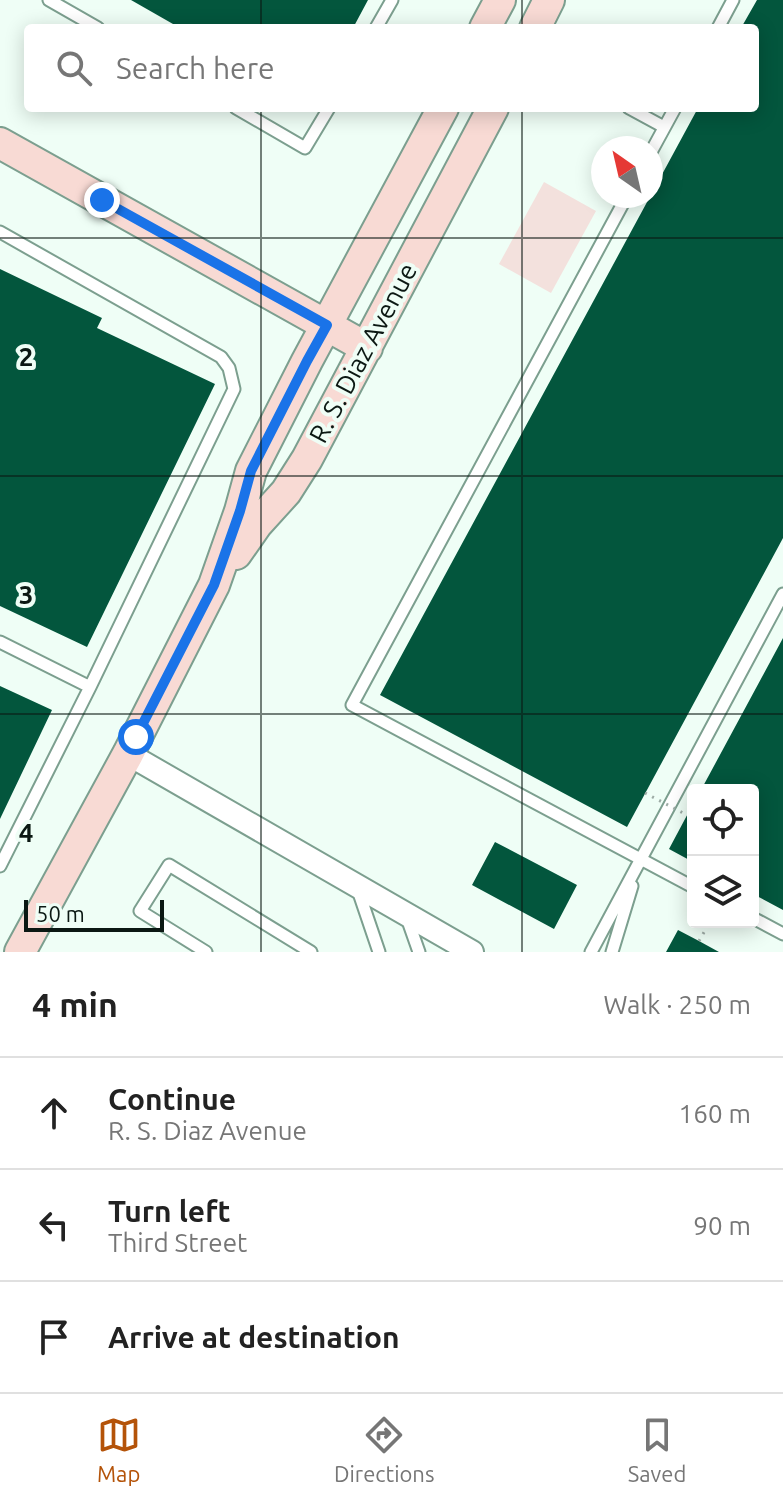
<!DOCTYPE html>
<meta charset="utf-8">
<style>
:root{--surface:#fff;--page:#f6f6f6;--text:#222;--muted:#767676;--line:#e0e0e0;--accent:#b45309}
body{margin:0;font-family:Ubuntu,sans-serif;background:var(--page);color:var(--text)}
.controls{position:absolute;right:24px;bottom:24px;display:grid;overflow:hidden;border-radius:8px;box-shadow:0 4px 20px #0003}
.controls button{width:72px;height:72px;display:grid;place-items:center;padding:0;border:0;border-bottom:2px solid var(--line);background:var(--surface);color:var(--text);font:40px sans-serif}
.compass{position:absolute;left:591px;top:136px;width:72px;height:72px;border-radius:50%;background:var(--surface);box-shadow:0 4px 20px #0003;rotate:326deg}
.scale{position:absolute;left:24px;bottom:20px;width:140px;box-sizing:border-box;padding-left:8px;border:4px solid #0b1813;border-top:0;font-size:22px;line-height:28px;white-space:nowrap;color:#0b1813;-webkit-text-stroke:6px #effef6;paint-order:stroke}
.stop{position:absolute;width:24px;height:24px;margin:-18px;border:6px solid #1a73e8;border-radius:50%;background:#fff}
.stop.end{background:#1a73e8;border-color:#fff;box-shadow:0 2px 8px #0008}
.list{margin:0;padding:0;list-style:none}
h2{display:flex;justify-content:space-between;align-items:center;height:104px;margin:0;padding:0 32px;font-size:34px}
h2 small{font-size:26px;font-weight:400;color:var(--muted)}
.list li{display:grid;grid-template-columns:52px 1fr auto;gap:24px;align-items:center;box-sizing:border-box;height:112px;padding:0 32px;border-top:2px solid var(--line)}
.list b{display:block;font-size:30px;white-space:nowrap}
.list p{margin:0;font-size:26px;white-space:nowrap;color:var(--muted)}
.list em{font-size:26px;font-style:normal;color:var(--muted)}
.icon{flex:none;width:44px;height:44px;fill:none;stroke:currentColor;stroke-width:2;stroke-linecap:round;stroke-linejoin:round}
.map{position:relative;flex:none;width:783px;height:952px;overflow:hidden}
.search{position:absolute;background:var(--surface);box-shadow:0 4px 20px #0003;left:24px;right:24px;top:24px;height:88px;display:flex;align-items:center;gap:20px;box-sizing:border-box;padding:0 28px;border-radius:8px;color:var(--muted);font-size:30px}
.sheet{height:440px;background:var(--surface)}
nav{display:flex;justify-content:space-around;align-items:center;box-sizing:border-box;height:112px;border-top:2px solid var(--line);background:var(--surface);font-size:22px;color:var(--muted)}
nav a{display:grid;justify-items:center;gap:4px}
nav .on{color:var(--accent)}
.map>svg:first-child{display:block}
</style>
<div class="map">
<svg width="783" height="952" viewBox="0 0 783 952">
<rect width="100%" height="100%" fill="#effef6"/>
<path fill="#f3e1dd" d="M544,182L596,211L551,293L499,264Z"/>
<path fill="#03563d" d="M131,0H368L353,28H180Z
M757,0H783V538L627,827L380,695L698,108H755V28H741Z
M0,269L102,318L97,328L215,384L87,647L0,606Z
M783,638V910L753,894V790H701Z
M0,686L52,710L0,819Z
M693,804V862L669,849Z
M495,842L577,885L554,929L472,885Z
M678,930L699,941L719,952H666Z"/>
<g fill="none" stroke-linecap="round" stroke-linejoin="round">
<defs>
<path id="lane" d="M49,0L98,28
M376,28L392,0
M718,28L733,0
M236,108L305,148L329,108
M629,108L664,127
M651,152L675,108
M627,196L352,705L693,887
M0,232L221,357L229,368L234,389L90,687L0,866
M0,642L90,687
M358,890L379,952
M407,918L419,952
M753,918L783,934
M206,952L140,911L169,865L311,952
M591,952L783,594
M612,952L632,886"/>
<path id="street" d="M128,754L472,952"/>
<path id="secondary" d="M485,28L500,0
M535,28L549,0
M0,143L367,348
M236,554L257,524L286,492L307,459L493,108
M20,952L128,754L214,585L240,511L251,471L307,361L443,108"/>
</defs>
<use href="#lane" stroke="#7c9f8f" stroke-width="15"/>
<use href="#street" stroke="#7c9f8f" stroke-width="26"/>
<use href="#secondary" stroke="#7c9f8f" stroke-width="34"/>
<path stroke="#9daba5" stroke-width="3" stroke-dasharray="2 6" stroke-linecap="butt" d="M699,941L710,922"/>
<use href="#lane" stroke="#fff" stroke-width="11"/>
<use href="#street" stroke="#fff" stroke-width="22"/>
<use href="#secondary" stroke="#f8dad4" stroke-width="30"/>
<path stroke="#9daba5" stroke-width="3" stroke-dasharray="2 6" stroke-linecap="butt" d="M645,793L687,815"/>
</g>
<g fill="none" stroke-linecap="round" stroke-linejoin="round">
<path stroke="#1a73e8" stroke-width="10" d="M102,200L327,325L307,361L251,471L240,511L214,585L136,737"/>
</g>
<path fill="none" stroke="#0b1813" stroke-width="2" stroke-opacity="0.55" d="M261,0V28M522,0V28M261,108V952M522,108V952M0,238H783M0,476H783M0,714H783"/>
<g text-anchor="middle" stroke-width="8" stroke-linejoin="round" paint-order="stroke">
<g font-size="26" fill="#0b1813" stroke="#effef6">
<text transform="translate(363 353) rotate(-62)" y="9">R. S. Diaz Avenue</text>
</g>
</g>
<g font-size="26" text-anchor="middle" font-weight="bold" fill="#0b1813" stroke="#effef6" stroke-width="8" stroke-linejoin="round" paint-order="stroke">
<text x="26" y="366">2</text>
<text x="26" y="604">3</text>
<text x="26" y="842">4</text>
</g>
</svg>
<div class="controls">
<button><svg class="icon" aria-label="locate" viewBox="0 0 24 24"><circle cx="12" cy="12" r="6"/><path d="M12 2v4M12 18v4M2 12h4M18 12h4"/></svg></button>
<button><svg class="icon" aria-label="layers" viewBox="0 0 24 24"><path d="M12 4l9 5-9 5-9-5zM3 14l9 5 9-5"/></svg></button>
</div>
<svg class="compass" viewBox="-18 -18 36 36"><path d="M0-13l5 13h-10z" fill="#e53935"/><path d="M0 13l5-13h-10z" fill="#767676"/></svg>
<div class="scale">50 m</div>
<div class="stop" style="left:136px;top:737px"></div>
<div class="stop end" style="left:102px;top:200px"></div>
<div class="search"><svg class="icon" aria-label="search" viewBox="0 0 24 24"><circle cx="10" cy="10" r="6"/><path d="M15 15l6 6"/></svg>Search here</div>
</div>
<section class="sheet">
<h2>4 min<small>Walk · 250 m</small></h2>
<ul class="list">
<li><svg class="icon" aria-label="ahead" viewBox="0 0 24 24"><path d="M12 20V5M6 11l6-6 6 6"/></svg><div><b>Continue</b><p>R. S. Diaz Avenue</p></div><em>160 m</em></li>
<li><svg class="icon" aria-label="left" viewBox="0 0 24 24"><path d="M17 20v-9H6M10 6l-5 5 5 5"/></svg><div><b>Turn left</b><p>Third Street</p></div><em>90 m</em></li>
<li><svg class="icon" aria-label="arrive" viewBox="0 0 24 24"><path d="M6 21V4h12l-3 4 3 4H6"/></svg><div><b>Arrive at destination</b></div></li>
</ul>
</section>
<nav>
<a class="on"><svg class="icon" aria-label="map" viewBox="0 0 24 24"><path d="M3 6l6-2 6 2 6-2v14l-6 2-6-2-6 2zM9 4v14M15 6v14"/></svg>Map</a>
<a><svg class="icon" aria-label="directions" viewBox="0 0 24 24"><path d="M12 3l9 9-9 9-9-9zM9 14v-3h6M13 9l2 2-2 2"/></svg>Directions</a>
<a><svg class="icon" aria-label="saved" viewBox="0 0 24 24"><path d="M7 4h10v16l-5-4-5 4z"/></svg>Saved</a>
</nav>
